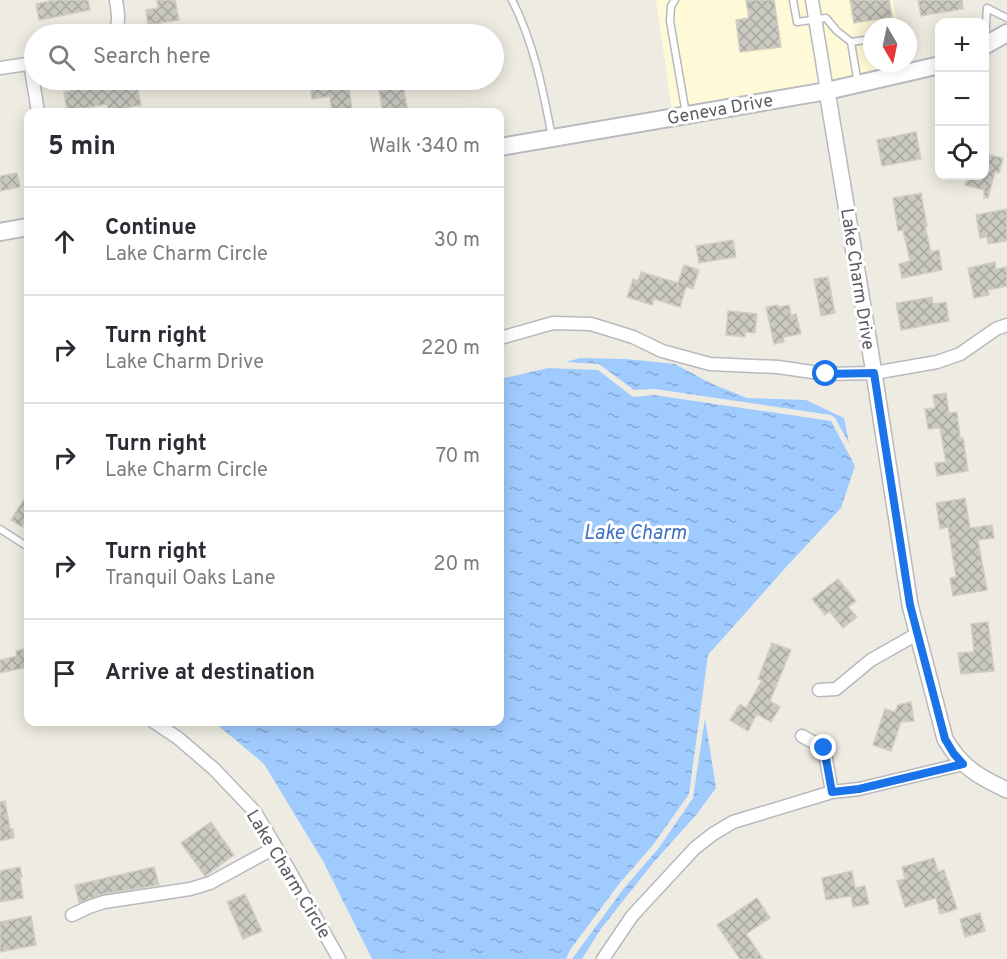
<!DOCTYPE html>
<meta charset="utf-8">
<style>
:root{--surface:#fff;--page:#f7f7f7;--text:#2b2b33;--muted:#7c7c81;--line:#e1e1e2}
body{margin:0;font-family:Overpass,sans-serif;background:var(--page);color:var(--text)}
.controls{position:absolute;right:18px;top:18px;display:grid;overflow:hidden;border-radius:12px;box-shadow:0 3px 15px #0003}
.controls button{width:54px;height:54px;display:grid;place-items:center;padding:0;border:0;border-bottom:2px solid var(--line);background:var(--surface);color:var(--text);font:30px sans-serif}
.compass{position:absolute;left:863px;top:18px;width:54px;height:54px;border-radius:50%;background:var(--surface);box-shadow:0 3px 15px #0003;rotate:171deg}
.stop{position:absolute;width:18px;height:18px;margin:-14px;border:4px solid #1a73e8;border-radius:50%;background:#fff}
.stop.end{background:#1a73e8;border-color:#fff;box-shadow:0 2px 6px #0008}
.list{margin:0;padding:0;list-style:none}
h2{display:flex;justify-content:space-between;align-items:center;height:78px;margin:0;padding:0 24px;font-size:26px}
h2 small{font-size:20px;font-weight:400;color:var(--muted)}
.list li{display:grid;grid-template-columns:39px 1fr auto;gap:18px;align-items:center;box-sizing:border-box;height:108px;padding:0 24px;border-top:2px solid var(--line)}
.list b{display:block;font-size:22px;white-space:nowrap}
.list p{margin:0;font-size:20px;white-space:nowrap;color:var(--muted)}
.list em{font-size:20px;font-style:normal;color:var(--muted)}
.icon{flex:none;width:33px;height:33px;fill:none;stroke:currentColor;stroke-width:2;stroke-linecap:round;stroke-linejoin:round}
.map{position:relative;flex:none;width:1007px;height:959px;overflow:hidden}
.search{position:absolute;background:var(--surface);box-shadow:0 3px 15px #0003;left:24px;top:24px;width:480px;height:66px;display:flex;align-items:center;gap:15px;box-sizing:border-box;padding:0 21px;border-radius:33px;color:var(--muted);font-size:22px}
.panel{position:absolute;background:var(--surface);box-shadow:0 3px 15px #0003;left:24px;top:108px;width:480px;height:618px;border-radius:12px}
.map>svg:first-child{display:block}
</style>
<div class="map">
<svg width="1007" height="959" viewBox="0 0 1007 959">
<defs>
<pattern id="water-ripples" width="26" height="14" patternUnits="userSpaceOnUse" patternTransform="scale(1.5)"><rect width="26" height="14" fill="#a0cbff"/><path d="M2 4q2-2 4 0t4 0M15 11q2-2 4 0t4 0" fill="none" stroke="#85a8d2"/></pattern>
<pattern id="building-cross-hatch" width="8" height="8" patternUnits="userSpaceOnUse" patternTransform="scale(1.5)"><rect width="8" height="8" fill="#cac9c1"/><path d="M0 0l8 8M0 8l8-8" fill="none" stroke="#a7a6a0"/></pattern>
</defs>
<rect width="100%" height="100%" fill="#eeece2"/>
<path fill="#fef9d6" d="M656,0H806L819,85L672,110Z
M815,0H893L898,27H872V63H903L904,69L829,82Z"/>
<path fill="url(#water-ripples)" d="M580,358L626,359L675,364L710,383L747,398L806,400L844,418L849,443L835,418L831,415L655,389L634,390L599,364L566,362Z
M548,368L598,370L633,397L654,395L831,421L855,466L841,508L787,566L708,655L689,794L653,845L619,884L570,950L566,959H372L323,861L264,764L214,722H500V379Z
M705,718L716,788L696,815L653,863L600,930L582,959H572L624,888L658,849L693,798Z"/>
<path fill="url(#building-cross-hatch)" stroke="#d2cfc0" stroke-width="1.5" d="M54,0H88L90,10L39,20L36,4Z
M157,0H175L179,20L148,25L146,10L158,8Z
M746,0H774L781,47L740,52L736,20L749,18Z
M850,0H889L892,17L854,23Z
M918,0H962L963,9L921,16Z
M337,80H348L352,111L332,112L330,96L312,99L310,83Z
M402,80L408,112H383L378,84Z
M94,82L95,88L118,84L119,88L137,85L141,105L108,111L107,104L67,111L64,92L81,89L80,84Z
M916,132L921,159L882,166L877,140Z
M984,154L1003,158L999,173L995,172L988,198H984V190L965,185L968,176H984Z
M17,173L20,187L0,191V176Z
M921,193L927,226L925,227L931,252L939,250L942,270L902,278L899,264L910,261L903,230L898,231L893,198Z
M1007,209V241L988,244L987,237L980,238L976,215Z
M733,240L736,257L699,263L696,246Z
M995,262L996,269L1007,267V286L988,290L989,295L974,298L968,268Z
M684,265L699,270L693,289L686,287L680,307L654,299L652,305L627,297L633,279L638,281L641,272L678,283Z
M828,277L835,313L821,316L814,279Z
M932,297L933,304L946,302L949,321L901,330L896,303Z
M777,305L778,307L789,305L791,315L796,314L801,334L783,337L784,342L774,344L766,307Z
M728,311L757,314L755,333L745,332V337L726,335Z
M946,393L949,413L957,412L960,438H963L968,471L937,476L935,463L946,462L940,428L928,429L925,409L935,408L933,395Z
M28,493V517L22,527L11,520Z
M965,498L970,528L992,525L994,538L978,540L987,590L953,596L950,578L956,577L948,527L940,529L936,503Z
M838,579L856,601L848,607L857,617L843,628L829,611L825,615L812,599Z
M988,622L994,671L961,674L958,653L974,652L971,624Z
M772,643L791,650L770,701L780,707L771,722L757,714L748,731L730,720L740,704L746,708L762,680L758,679Z
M28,648V667L0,673V660L17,656L16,651Z
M911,702L914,721L901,722L891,751L873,745L885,709L895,712L898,705Z
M5,801L10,829H13L14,838L0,841V802Z
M211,822L234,855L205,876L181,843Z
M934,858L938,872L944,870L957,909L940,914L936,898L905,907L897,881L905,879L902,867Z
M20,867L22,877H20L23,898L0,902V871Z
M154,867L159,885L103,894L79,903L75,885Z
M852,871L855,888L865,886L869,904L853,907L851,896L826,900L822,878Z
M245,894L262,931L243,939L227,902Z
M757,898L770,918L746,934L763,959H740L717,925Z
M980,913L985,931L965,937L960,919Z
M31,916L36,945L0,952V922Z"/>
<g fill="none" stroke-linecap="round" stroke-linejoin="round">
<defs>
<path id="service" d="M512,0C534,43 543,90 552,137
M675,0L671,6L670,21L686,114
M793,0L797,22L826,18L837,31L851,42L858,84
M851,42L872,39
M985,42L987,8L1007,18
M0,529L28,547"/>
<path id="minor" d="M812,0L827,91
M114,34C120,24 118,12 116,0
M30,63L38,112
M0,68L34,63
M500,338L553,323L591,324L633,337L662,351L710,364L778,367L826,374L874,373L937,362L960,354L996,329L1007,325
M819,690L836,689L871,660L917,634
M154,722L178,738L214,769L255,812L276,847L339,959
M802,736L824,748L832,792
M72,915L89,907L104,902L190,889L210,883L276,847
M603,959L632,916L695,848L713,834L733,822L832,792L859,789L963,764"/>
<path id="tertiary" d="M827,91L874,373L910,605L945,739C961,767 979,777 1007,790"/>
<path id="secondary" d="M984,46L1007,33
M500,147L827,91L940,65
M0,232L28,227"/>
</defs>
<use href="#service" stroke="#b7b9bf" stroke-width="9"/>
<use href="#minor" stroke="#b7b9bf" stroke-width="15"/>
<use href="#tertiary" stroke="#b7b9bf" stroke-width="18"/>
<use href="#secondary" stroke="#b8bac1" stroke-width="20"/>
<use href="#service" stroke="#fff" stroke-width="6"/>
<use href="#minor" stroke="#fff" stroke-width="12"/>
<use href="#tertiary" stroke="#fff" stroke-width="15"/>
<use href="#secondary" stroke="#fff" stroke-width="16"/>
</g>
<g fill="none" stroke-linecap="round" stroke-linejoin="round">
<path stroke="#1a73e8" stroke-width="8" d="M824,748L832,792L859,789L963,764L954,754L945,739L910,605L874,373L826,374"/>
</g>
<g text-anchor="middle" stroke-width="6" stroke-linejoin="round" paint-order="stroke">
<g font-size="18" fill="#5a5d63" stroke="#fff">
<text transform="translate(720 109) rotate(-10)" y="6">Geneva Drive</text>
<text transform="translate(858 279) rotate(81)" y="6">Lake Charm Drive</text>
<text transform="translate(289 874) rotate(59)" y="6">Lake Charm Circle</text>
</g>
<g font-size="20" font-style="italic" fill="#4072c5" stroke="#fff">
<text x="635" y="539">Lake Charm</text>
</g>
</g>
</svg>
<div class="controls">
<button>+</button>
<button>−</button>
<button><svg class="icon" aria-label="locate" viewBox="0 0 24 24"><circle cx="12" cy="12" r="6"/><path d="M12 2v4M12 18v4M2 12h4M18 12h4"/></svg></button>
</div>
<svg class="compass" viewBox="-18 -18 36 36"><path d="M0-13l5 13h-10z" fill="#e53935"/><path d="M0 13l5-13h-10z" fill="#7c7c81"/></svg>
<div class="stop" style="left:826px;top:374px"></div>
<div class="stop end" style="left:824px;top:748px"></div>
<div class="search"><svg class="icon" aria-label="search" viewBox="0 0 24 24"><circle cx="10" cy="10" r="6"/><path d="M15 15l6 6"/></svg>Search here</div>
<section class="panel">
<h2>5 min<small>Walk · 340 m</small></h2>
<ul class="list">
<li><svg class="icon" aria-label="ahead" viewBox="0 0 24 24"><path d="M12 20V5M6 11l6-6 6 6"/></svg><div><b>Continue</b><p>Lake Charm Circle</p></div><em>30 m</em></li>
<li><svg class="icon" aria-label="right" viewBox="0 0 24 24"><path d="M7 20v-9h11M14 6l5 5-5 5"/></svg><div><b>Turn right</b><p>Lake Charm Drive</p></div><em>220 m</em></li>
<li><svg class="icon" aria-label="right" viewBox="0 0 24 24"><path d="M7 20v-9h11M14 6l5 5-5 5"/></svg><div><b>Turn right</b><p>Lake Charm Circle</p></div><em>70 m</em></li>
<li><svg class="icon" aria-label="right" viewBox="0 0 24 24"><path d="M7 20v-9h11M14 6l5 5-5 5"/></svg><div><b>Turn right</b><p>Tranquil Oaks Lane</p></div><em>20 m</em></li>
<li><svg class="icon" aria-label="arrive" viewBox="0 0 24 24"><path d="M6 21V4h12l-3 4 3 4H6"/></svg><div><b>Arrive at destination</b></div></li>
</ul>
</section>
</div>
